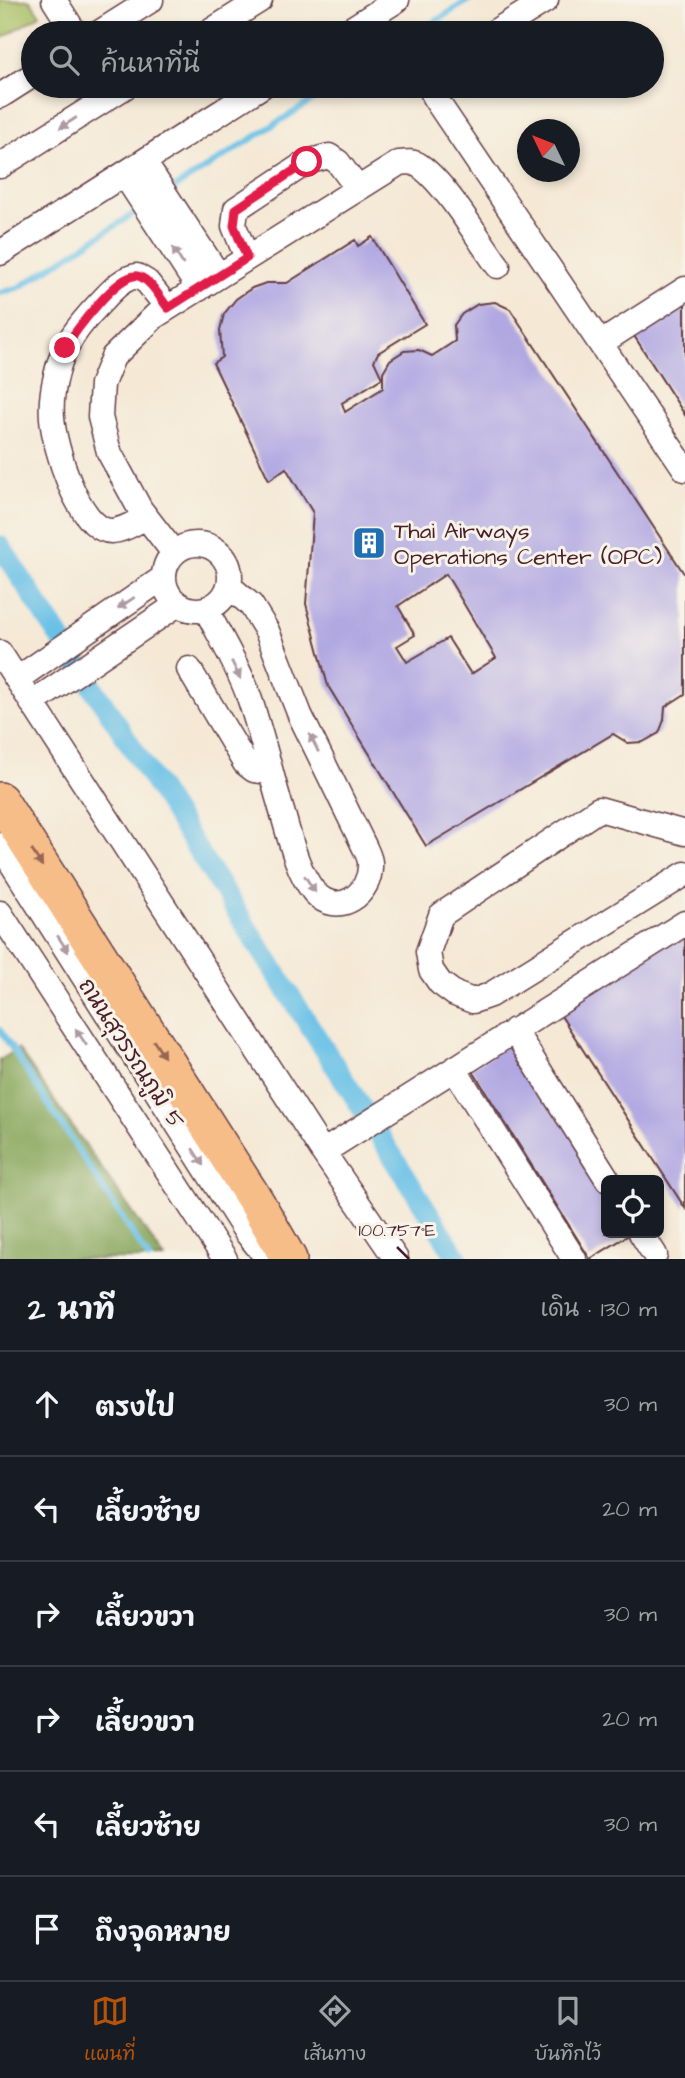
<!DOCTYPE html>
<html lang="th">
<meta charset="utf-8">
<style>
:root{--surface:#171b24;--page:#20242c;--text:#f1f3f6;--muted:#9ea1a6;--line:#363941;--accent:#b45309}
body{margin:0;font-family:"Architects Daughter","Playpen Sans Thai",sans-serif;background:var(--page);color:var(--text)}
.controls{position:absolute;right:21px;bottom:21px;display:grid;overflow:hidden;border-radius:10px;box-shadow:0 4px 10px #0003}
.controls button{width:63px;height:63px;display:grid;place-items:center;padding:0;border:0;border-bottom:2px solid var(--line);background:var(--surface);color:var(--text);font:35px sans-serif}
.compass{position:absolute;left:517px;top:119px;width:63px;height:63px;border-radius:50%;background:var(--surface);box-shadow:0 4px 10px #0003;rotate:313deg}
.stop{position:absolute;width:21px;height:21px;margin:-16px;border:5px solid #e11d48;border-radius:50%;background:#fff}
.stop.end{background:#e11d48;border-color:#fff;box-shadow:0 2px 7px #0008}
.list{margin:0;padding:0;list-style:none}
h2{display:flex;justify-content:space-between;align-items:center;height:91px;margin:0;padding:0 28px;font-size:30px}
h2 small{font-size:23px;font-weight:400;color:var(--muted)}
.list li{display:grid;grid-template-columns:46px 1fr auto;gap:21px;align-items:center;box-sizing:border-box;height:105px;padding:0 28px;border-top:2px solid var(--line)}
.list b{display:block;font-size:26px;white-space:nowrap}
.list em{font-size:23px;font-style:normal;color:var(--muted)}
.icon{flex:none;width:38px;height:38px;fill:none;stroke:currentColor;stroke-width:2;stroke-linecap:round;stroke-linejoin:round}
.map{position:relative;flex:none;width:685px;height:1259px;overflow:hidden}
.search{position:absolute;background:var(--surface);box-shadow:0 4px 10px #0003;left:21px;right:21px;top:21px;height:77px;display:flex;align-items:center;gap:18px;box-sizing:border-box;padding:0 24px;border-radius:38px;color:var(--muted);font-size:26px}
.sheet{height:721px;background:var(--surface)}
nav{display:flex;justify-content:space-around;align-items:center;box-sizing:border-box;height:98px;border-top:2px solid var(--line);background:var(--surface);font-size:19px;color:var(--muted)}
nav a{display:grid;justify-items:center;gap:4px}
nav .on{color:var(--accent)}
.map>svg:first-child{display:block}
</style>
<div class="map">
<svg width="685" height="1259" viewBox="0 0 685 1259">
<rect width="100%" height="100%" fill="#f7f3e8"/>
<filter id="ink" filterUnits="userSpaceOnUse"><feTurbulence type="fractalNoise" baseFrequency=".0143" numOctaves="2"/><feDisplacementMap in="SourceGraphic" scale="14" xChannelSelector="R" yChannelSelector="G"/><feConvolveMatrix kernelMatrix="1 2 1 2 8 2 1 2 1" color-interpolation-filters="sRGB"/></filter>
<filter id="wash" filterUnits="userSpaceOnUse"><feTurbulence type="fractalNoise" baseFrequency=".00686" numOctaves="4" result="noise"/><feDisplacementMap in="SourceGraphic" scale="28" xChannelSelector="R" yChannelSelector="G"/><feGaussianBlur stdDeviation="1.57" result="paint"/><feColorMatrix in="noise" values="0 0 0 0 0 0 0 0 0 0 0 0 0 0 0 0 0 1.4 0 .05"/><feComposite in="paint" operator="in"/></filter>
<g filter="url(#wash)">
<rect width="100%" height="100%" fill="#f5e9d6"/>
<path fill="#a7be63" stroke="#786e47" stroke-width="2" d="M0,0H30L40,15L0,39Z"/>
<path fill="#85a559" stroke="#686242" stroke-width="2" d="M18,1049L165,1259H0V1060Z"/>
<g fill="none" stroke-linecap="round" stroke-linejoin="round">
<path stroke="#6ac1e7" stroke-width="6" d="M417,33L469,0
M168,192L335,86
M0,293L20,287L141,209
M0,1030L149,1259"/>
<path stroke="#6ac1e7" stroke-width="21" d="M0,546L128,741L458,1259"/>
</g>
<g id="blocks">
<path fill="#b1a8e2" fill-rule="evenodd" d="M372,237L425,324L378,353L374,361L382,378L342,403L345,412L383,388V372L390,360L404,351L419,350L432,356L455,341L454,325L462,314L478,304L495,302L510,309L685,575V694L665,707L664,720L659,733L643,742L628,743L613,734L426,846L328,686L306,604L313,513L286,468L269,480L213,363L222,357L220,330L224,314L236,299L252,288L266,283H287L355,240L358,246ZM446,574L496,658L471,674L448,638L407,662L397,646L415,635L398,606Z
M685,297V415L631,331Z
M685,924V1208L556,1008Z
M514,1041L606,1190V1233H632L590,1259L471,1068Z"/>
</g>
</g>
<g filter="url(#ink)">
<use href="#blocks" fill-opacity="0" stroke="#643d45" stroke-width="2"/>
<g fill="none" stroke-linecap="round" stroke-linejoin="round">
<defs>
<path id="minor" d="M54,0L75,33
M99,33L151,0
M208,33L260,0
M345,33L397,0
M493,33L546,0
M431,86L434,97L685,469
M0,96L33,75
M144,162L219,276
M0,166L126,86
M124,174L199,289
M0,253L262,86
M247,258L234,226L236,209L307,162L329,156L338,162L358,189
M601,343L685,289
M146,517C136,522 123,531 111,531C78,530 54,445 52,418C51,406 53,388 56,376C62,346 79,325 99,304C110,293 121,278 137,276L147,282L168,308
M164 577a33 33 0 1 1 66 0a33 33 0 1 1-66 0Z
M174,553L140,509L109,452L100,417L102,384L113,357L155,316L399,163C407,162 413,161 420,166C446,184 478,239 498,266
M206,609C220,637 241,671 250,700C263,739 272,779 284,818C291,843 298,872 314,892C338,919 372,894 370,863C370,858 367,853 365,848L300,715L267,631L251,605L229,586
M0,653L323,1152L396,1259
M189,669L245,763L254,770L270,772
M17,679L164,577
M32,703L178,604
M685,833L599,809L441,915L428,952L431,970L440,983L455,994L473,1001L490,995L685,874
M0,845L246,1232L268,1259
M0,913L225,1259
M514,1030L608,1180
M454,1069L574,1259
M323,1152L685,923
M641,1233L655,1255"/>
<path id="highway" d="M0,800L257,1203L289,1259"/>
</defs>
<use href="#minor" stroke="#643d45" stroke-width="27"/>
<use href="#highway" stroke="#643d45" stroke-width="38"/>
<use href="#minor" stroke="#fff" stroke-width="24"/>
<use href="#highway" stroke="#f7bd88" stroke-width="35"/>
</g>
<defs><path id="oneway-solid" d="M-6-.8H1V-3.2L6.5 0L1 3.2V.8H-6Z" transform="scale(1.75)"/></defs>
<g fill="#ae9aa0">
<use href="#oneway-solid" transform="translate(68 123) rotate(147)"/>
<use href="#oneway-solid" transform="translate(178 256) rotate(-122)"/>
<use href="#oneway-solid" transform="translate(126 603) rotate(146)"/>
<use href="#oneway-solid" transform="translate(236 670) rotate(64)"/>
<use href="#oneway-solid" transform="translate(314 743) rotate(-116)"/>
<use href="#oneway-solid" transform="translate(310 884) rotate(57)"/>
<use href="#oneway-solid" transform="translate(63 944) rotate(57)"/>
<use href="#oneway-solid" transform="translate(81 1037) rotate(-123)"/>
<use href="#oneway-solid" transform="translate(198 1157) rotate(57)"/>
</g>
<g fill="#986655">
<use href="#oneway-solid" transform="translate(37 858) rotate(57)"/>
<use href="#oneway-solid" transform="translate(159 1049) rotate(57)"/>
</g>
</g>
<g fill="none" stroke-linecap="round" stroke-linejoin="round" filter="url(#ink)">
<path stroke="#e11d48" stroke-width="9" d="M65,348C74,333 119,271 138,276C151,280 160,298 168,308L247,258L234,226L236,209L307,162"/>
</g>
<path fill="none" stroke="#4a1f2b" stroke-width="2.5" d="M397,1247L409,1259"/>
<defs>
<symbol id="building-square" viewBox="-11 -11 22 22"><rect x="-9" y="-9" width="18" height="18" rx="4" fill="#1f6fb2" stroke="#f7f3e8"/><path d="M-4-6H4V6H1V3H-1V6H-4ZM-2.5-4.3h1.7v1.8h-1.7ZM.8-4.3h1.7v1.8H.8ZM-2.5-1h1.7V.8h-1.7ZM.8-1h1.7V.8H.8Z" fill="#fff"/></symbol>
</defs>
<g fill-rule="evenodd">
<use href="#building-square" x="350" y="524" width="38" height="38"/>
</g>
<g text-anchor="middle" stroke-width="6" stroke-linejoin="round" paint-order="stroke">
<g font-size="23" fill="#4a1f2b" stroke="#f7f3e8" text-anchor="start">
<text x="394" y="538">Thai Airways<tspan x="394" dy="26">Operations Center (OPC)</tspan></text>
</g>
<g font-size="23" fill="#4a1f2b" stroke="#f7f3e8">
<text transform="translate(132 1053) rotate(57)" y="8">ถนนสุวรรณภูมิ 5</text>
</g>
</g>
<g font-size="18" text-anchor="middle" fill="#4a1f2b" stroke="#f7f3e8" stroke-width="6" stroke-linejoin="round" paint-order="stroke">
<text x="397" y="1236">100.757°E</text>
</g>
</svg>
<div class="controls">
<button><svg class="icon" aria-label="locate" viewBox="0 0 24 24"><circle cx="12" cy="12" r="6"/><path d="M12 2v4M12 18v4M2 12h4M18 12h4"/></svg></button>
</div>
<svg class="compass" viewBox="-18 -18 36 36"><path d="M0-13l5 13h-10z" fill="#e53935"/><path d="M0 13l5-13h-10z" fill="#9ea1a6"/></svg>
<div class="stop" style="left:307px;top:162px"></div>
<div class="stop end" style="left:65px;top:348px"></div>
<div class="search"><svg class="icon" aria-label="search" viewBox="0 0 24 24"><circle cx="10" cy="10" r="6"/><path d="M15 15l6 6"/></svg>ค้นหาที่นี่</div>
</div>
<section class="sheet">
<h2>2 นาที<small>เดิน · 130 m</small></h2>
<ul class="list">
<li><svg class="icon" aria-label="ahead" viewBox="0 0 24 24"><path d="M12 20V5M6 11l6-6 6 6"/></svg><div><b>ตรงไป</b></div><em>30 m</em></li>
<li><svg class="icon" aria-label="left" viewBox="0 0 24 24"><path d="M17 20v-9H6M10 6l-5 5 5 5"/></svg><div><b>เลี้ยวซ้าย</b></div><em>20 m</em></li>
<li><svg class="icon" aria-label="right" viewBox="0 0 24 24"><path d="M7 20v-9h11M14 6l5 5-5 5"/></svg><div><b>เลี้ยวขวา</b></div><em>30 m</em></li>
<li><svg class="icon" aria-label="right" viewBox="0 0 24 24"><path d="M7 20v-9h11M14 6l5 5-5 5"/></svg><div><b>เลี้ยวขวา</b></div><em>20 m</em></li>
<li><svg class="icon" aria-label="left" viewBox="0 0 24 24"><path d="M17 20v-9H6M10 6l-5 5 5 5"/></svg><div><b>เลี้ยวซ้าย</b></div><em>30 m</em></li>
<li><svg class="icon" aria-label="arrive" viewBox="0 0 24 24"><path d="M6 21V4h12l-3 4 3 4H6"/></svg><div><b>ถึงจุดหมาย</b></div></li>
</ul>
</section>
<nav>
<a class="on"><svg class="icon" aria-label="map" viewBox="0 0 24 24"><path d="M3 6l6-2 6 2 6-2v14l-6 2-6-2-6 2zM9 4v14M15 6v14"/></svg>แผนที่</a>
<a><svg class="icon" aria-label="directions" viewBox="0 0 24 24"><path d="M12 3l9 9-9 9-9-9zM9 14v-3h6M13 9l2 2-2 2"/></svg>เส้นทาง</a>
<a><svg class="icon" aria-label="saved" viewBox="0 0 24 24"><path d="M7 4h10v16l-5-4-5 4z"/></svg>บันทึกไว้</a>
</nav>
